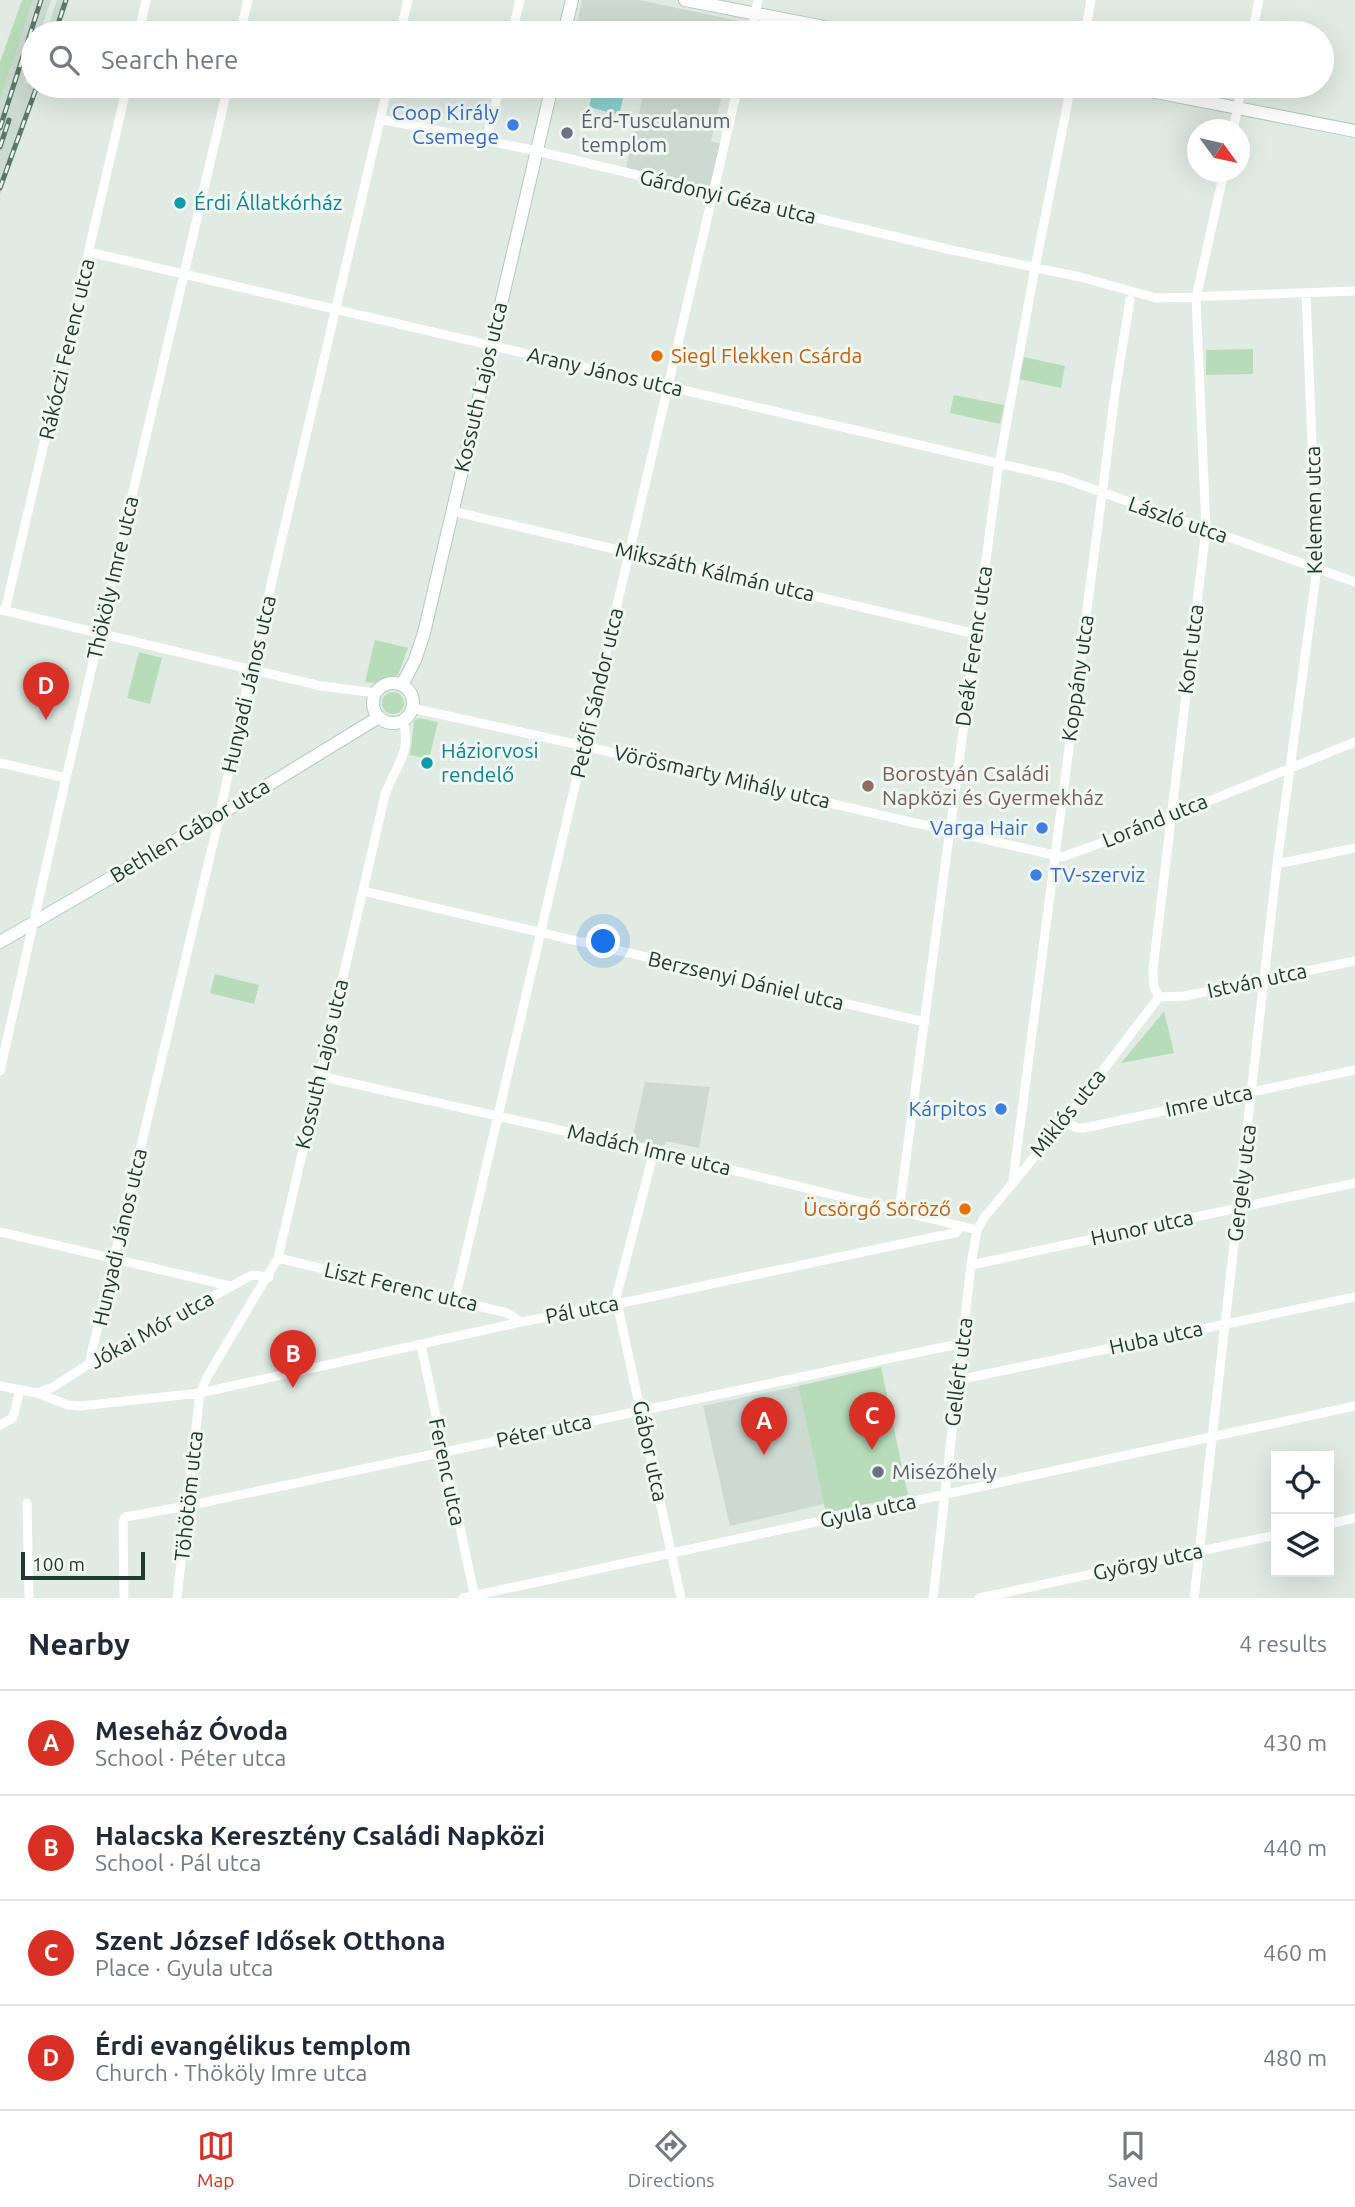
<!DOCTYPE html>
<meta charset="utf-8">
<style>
:root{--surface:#fff;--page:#f2f2f3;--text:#1f2937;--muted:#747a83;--line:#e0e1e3;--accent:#d93025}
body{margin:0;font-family:Ubuntu,sans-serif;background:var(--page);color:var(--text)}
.controls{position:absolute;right:21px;bottom:21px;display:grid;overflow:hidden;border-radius:0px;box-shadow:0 7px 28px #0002}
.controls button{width:63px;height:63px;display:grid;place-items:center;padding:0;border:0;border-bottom:2px solid var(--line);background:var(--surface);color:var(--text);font:35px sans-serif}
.compass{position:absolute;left:1187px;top:119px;width:63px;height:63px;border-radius:50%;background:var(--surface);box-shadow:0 7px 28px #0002;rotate:123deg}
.scale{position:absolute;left:21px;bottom:18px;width:124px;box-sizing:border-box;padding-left:7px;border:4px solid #203b2e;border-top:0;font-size:19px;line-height:24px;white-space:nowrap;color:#203b2e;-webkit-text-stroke:5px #f0f7f2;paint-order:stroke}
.you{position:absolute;left:604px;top:942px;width:24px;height:24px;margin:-18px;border:5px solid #fff;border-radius:50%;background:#1a73e8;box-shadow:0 0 0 10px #1a73e833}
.badge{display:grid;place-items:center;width:46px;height:46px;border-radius:50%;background:var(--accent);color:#fff;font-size:23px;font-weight:700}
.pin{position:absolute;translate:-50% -58px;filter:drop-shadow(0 2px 4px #0008)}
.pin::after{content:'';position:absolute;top:37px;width:24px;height:21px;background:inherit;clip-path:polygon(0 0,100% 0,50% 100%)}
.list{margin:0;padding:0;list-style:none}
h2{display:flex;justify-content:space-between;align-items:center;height:91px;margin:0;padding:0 28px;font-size:30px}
h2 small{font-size:23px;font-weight:400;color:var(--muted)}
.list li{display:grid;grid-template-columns:46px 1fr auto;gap:21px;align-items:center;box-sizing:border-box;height:105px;padding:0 28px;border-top:2px solid var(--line)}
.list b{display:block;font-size:26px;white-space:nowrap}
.list p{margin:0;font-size:23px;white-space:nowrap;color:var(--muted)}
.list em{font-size:23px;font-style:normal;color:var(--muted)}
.icon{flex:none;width:38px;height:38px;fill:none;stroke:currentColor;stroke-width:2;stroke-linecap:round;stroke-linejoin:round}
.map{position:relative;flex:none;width:1355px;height:1598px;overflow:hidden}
.search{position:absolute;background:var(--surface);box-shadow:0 7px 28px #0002;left:21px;right:21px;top:21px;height:77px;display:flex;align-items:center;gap:18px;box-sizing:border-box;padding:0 24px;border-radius:38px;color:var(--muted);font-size:26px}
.sheet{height:511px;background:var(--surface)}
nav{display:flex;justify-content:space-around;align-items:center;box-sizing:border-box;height:98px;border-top:2px solid var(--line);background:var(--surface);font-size:19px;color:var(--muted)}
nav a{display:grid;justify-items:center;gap:4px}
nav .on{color:var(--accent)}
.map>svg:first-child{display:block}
</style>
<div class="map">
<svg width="1355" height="1598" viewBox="0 0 1355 1598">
<rect width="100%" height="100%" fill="#dfebe3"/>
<path fill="#cddad2" d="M33,0H51L40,33H33V55L24,82L29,84L33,70V86H40L0,196V101Z
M57,0H69L58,33H46Z
M582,0H639L753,24L751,33H575Z
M599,86H738L737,90L724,87L711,141L724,145L712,193L625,172L643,96Z
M645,1082L710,1087L699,1148L666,1141L664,1147L632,1140Z
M798,1386L824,1504L730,1526L703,1406Z"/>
<path fill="#b8dcba" d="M22,0H33L0,101V62Z
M1253,349V374L1206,375V350Z
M1024,357L1065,366L1061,388L1019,379Z
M954,395L1004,405L1000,424L950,413Z
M375,640L408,648L398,675L375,683L365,682Z
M139,652L162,658L150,704L127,698Z
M382 703a11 11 0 1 1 22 0a11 11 0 1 1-22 0Z
M419,718L438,722L429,759L410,755L414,721Z
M215,974L259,985L254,1004L210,993Z
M1164,1011L1174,1053L1121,1063L1162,1014Z
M881,1367L908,1495L826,1513L798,1386Z"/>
<path fill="#86d1ce" d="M593,90L623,98L619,115L589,107Z"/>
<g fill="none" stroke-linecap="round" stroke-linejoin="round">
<defs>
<path id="secondary" d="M685,0L855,33
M564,33L572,0
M1125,86L1355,131
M373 703a20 20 0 1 1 40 0a20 20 0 1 1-40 0Z
M402,685L415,660L424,633L552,86
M0,942L219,815L379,717"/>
</defs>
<use href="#secondary" stroke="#b2cbbd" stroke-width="14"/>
<path stroke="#fff" stroke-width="9" d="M139,33L146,0
M240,33L248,0
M400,33L408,0
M512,33L520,0
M751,33L758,0
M1085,33L1091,0
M1252,33L1259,0
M380,119L537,151L947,249L1080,277L1156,298L1355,291
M1233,130L1242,86
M486,141L500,86
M89,252L1062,478L1355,582
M452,511L976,634
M2,610L321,686L376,693
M5,611L127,86
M412,708L584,746L1062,857L1132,832L1355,742
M0,763L66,778
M1277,864L1355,848
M363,891L925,1022
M1159,997L1154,987L1153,969L1206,529L1196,298L1224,172
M1159,997L1185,996L1355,961
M0,1071L66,778L228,86
M319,1076L654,1151L977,1230
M1063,1121L1077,1128H1084L1355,1070
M654,1151L616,1298L681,1598
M1013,1180L1116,386L1130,300
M899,1211L998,470L1035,268L1071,86
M0,1232L230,1286
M278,1258L507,1313L521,1322
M971,1265L1355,1183
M455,1300L738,86
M421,1345L475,1598
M89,1364L216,831L251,670L388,86
M958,1380L1355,1297
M0,1386L37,1393L68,1405L80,1406L200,1393L521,1322L617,1304L939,1236L956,1233L960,1226
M37,1393L53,1387L89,1364L252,1275L269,1277
M0,1425L13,1418L20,1389
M27,1503L29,1598
M1329,1524L1355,1518
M124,1598L123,1523L125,1517L187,1506L963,1343
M177,1598L200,1393L207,1377L278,1258L385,795C395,766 412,754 403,721
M463,1598L1355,1406
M933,1598L971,1265L977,1230L984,1218L1068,1116L1159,997
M979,1598L1276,1535
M1194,1598L1277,864L1317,568L1306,293"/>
<use href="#secondary" stroke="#fff" stroke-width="12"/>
<defs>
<path id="rail" d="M55,33L66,0
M0,128L41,0
M0,147L9,120
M0,188L37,86"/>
</defs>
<use href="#rail" stroke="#5a7769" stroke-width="5"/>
<use href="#rail" stroke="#f0f7f2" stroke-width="2.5" stroke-dasharray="8" stroke-linecap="butt"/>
</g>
<g fill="#3f7fe0" stroke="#f0f7f2" stroke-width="2.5">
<circle cx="513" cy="125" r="7"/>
<circle cx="1042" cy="828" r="7"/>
<circle cx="1036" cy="875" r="7"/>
<circle cx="1001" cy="1109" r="7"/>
</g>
<g fill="#6b7280" stroke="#f0f7f2" stroke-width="2.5">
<circle cx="567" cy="133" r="7"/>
<circle cx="878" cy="1472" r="7"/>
</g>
<g fill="#0f9aa8" stroke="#f0f7f2" stroke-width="2.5">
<circle cx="180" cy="203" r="7"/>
<circle cx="427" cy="763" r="7"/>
</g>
<g fill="#e8710a" stroke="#f0f7f2" stroke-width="2.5">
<circle cx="657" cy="356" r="7"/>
<circle cx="965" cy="1209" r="7"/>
</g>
<circle fill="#8d6e63" stroke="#f0f7f2" stroke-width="2.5" cx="868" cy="786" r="7"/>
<g text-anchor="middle" stroke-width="6" stroke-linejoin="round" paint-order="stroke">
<g font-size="21" fill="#366cbe" stroke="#f0f7f2" text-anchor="end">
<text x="499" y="120">Coop Király<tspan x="499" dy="24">Csemege</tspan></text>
<text x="1028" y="835">Varga Hair</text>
<text x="1050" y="882" text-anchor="start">TV-szerviz</text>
<text x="987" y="1116">Kárpitos</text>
</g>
<g font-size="21" fill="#5b616d" stroke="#f0f7f2" text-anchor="start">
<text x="581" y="128">Érd-Tusculanum<tspan x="581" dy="24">templom</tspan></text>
<text x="892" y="1479">Misézőhely</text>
</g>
<g font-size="21" fill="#203b2e" stroke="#f0f7f2">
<text transform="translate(728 197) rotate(13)" y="7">Gárdonyi Géza utca</text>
<text transform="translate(67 349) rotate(-77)" y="7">Rákóczi Ferenc utca</text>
<text transform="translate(605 372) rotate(13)" y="7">Arany János utca</text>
<text transform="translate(481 387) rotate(-77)" y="7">Kossuth Lajos utca</text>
<text transform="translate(1314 510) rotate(-91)" y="7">Kelemen utca</text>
<text transform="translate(1178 520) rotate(19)" y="7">László utca</text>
<text transform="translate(715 572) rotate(13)" y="7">Mikszáth Kálmán utca</text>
<text transform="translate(113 578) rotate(-77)" y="7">Thököly Imre utca</text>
<text transform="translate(974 646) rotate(-82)" y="7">Deák Ferenc utca</text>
<text transform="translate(1191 649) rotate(-83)" y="7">Kont utca</text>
<text transform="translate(1078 678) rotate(-82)" y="7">Koppány utca</text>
<text transform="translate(249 684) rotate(-77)" y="7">Hunyadi János utca</text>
<text transform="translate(597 693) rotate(-77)" y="7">Petőfi Sándor utca</text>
<text transform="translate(722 777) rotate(13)" y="7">Vörösmarty Mihály utca</text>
<text transform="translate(1155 821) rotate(-22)" y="7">Loránd utca</text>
<text transform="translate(190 831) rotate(-31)" y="7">Bethlen Gábor utca</text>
<text transform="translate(746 981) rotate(13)" y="7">Berzsenyi Dániel utca</text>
<text transform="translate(1257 981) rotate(-12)" y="7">István utca</text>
<text transform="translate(322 1064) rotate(-77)" y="7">Kossuth Lajos utca</text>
<text transform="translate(1209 1101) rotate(-12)" y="7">Imre utca</text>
<text transform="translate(1068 1113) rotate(-51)" y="7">Miklós utca</text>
<text transform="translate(649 1150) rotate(13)" y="7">Madách Imre utca</text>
<text transform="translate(1242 1183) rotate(-83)" y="7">Gergely utca</text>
<text transform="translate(1142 1228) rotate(-12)" y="7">Hunor utca</text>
<text transform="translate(120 1237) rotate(-77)" y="7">Hunyadi János utca</text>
<text transform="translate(401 1287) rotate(13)" y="7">Liszt Ferenc utca</text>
<text transform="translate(582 1310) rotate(-11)" y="7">Pál utca</text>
<text transform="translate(152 1330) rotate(-29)" y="7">Jókai Mór utca</text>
<text transform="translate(1156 1338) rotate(-12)" y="7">Huba utca</text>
<text transform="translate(959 1372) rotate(-83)" y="7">Gellért utca</text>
<text transform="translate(544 1431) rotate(-12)" y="7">Péter utca</text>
<text transform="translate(650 1451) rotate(78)" y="7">Gábor utca</text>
<text transform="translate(447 1472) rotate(78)" y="7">Ferenc utca</text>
<text transform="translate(189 1496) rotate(-84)" y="7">Töhötöm utca</text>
<text transform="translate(868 1511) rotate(-12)" y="7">Gyula utca</text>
<text transform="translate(1148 1562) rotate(-12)" y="7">György utca</text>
</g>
<g font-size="21" fill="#0d838f" stroke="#f0f7f2" text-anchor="start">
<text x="194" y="210">Érdi Állatkórház</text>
<text x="441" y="758">Háziorvosi<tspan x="441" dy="24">rendelő</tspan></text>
</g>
<g font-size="21" fill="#c56008" stroke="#f0f7f2" text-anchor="start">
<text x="671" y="363">Siegl Flekken Csárda</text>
<text x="951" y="1216" text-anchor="end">Ücsörgő Söröző</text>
</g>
<g font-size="21" fill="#785e54" stroke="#f0f7f2" text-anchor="start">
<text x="882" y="781">Borostyán Családi<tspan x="882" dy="24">Napközi és Gyermekház</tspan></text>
</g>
</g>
</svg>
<div class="controls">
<button><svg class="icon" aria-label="locate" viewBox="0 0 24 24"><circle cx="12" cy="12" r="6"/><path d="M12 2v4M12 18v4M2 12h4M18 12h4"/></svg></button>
<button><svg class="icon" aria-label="layers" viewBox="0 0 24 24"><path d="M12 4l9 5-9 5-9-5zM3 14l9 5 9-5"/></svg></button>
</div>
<svg class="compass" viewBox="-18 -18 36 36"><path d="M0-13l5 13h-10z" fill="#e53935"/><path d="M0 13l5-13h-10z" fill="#747a83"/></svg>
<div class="scale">100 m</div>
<div class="you"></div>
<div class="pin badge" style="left:764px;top:1455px">A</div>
<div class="pin badge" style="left:293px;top:1388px">B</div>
<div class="pin badge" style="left:872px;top:1450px">C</div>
<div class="pin badge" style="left:46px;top:720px">D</div>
<div class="search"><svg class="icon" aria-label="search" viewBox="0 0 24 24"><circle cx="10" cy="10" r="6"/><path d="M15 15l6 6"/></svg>Search here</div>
</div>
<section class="sheet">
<h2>Nearby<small>4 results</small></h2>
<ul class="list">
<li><span class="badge">A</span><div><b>Meseház Óvoda</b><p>School · Péter utca</p></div><em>430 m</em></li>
<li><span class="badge">B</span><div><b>Halacska Keresztény Családi Napközi</b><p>School · Pál utca</p></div><em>440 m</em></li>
<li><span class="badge">C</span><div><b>Szent József Idősek Otthona</b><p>Place · Gyula utca</p></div><em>460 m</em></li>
<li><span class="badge">D</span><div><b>Érdi evangélikus templom</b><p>Church · Thököly Imre utca</p></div><em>480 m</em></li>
</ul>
</section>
<nav>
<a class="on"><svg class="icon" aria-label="map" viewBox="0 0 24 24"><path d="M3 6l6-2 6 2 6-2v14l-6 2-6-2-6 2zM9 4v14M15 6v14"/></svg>Map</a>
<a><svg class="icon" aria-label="directions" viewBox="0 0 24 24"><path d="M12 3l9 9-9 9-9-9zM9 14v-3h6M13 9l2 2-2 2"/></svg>Directions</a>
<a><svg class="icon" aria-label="saved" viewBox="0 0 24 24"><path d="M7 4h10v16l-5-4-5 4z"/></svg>Saved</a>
</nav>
